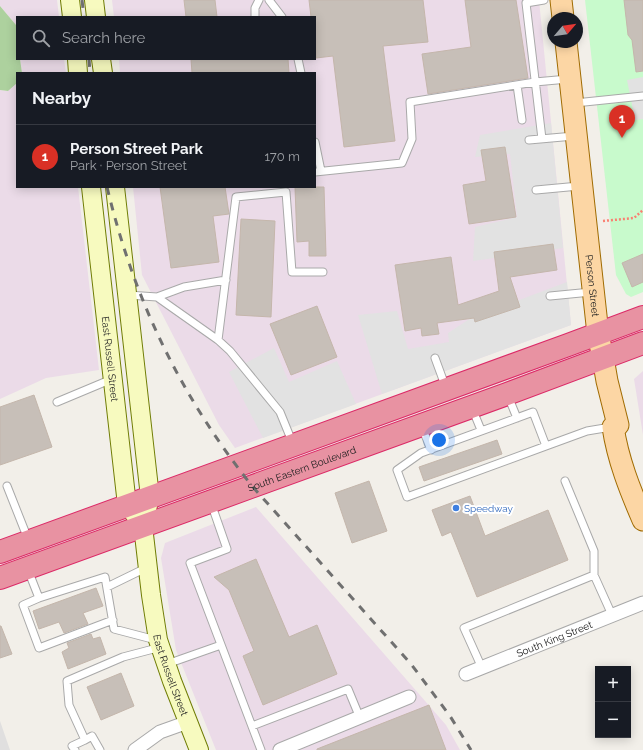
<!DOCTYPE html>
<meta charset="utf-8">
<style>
:root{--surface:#171b24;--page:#20242c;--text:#f1f3f6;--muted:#9ea1a6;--line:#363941;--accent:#d93025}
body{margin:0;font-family:Raleway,sans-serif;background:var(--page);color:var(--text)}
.controls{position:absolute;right:12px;bottom:12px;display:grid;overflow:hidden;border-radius:0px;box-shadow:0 2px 10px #0003}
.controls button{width:36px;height:36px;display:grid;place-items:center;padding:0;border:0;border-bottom:1px solid var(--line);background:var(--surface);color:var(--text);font:20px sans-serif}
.compass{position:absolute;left:547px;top:12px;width:36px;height:36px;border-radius:50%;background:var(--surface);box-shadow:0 2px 10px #0003;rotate:61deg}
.you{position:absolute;left:439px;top:440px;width:14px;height:14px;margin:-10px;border:3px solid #fff;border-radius:50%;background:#1a73e8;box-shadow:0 0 0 6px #1a73e833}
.badge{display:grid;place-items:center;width:26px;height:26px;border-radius:50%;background:var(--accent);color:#fff;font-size:13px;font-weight:700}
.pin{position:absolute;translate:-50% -33px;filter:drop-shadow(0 1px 2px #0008)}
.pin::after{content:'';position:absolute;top:21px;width:14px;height:12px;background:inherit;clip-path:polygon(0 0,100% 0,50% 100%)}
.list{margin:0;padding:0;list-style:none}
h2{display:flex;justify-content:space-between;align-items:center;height:52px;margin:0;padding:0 16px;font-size:17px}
h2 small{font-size:13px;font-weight:400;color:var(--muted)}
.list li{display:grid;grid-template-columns:26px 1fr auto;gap:12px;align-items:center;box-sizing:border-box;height:64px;padding:0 16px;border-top:1px solid var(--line)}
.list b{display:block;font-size:15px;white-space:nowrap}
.list p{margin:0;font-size:13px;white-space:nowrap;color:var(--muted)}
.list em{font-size:13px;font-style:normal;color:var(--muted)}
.icon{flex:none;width:22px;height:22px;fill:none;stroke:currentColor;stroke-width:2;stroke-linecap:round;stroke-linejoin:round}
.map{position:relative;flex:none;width:643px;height:750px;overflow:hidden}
.search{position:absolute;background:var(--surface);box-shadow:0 2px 10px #0003;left:16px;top:16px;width:300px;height:44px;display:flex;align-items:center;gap:10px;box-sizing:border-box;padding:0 14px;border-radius:0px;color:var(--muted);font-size:15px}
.panel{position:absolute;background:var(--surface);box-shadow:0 2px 10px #0003;left:16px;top:72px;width:300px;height:116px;border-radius:0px}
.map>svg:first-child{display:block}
</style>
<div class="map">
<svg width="643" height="750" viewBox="0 0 643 750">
<rect width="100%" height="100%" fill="#f2efe9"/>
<path fill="#e0dfdf" d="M0,721L10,750H0Z"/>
<path fill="#ebdbe8" d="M0,0H57L59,17H17V36L16,25L0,6Z
M112,0H539L571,325L235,448L219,425L142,275L133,187H315V73H120L119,59H315V17H114Z
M20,59H64L66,73H22Z
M17,83V187H78L99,370L46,378L0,399V90L8,91Z
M643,371V435L634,379Z
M256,507L446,725L460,750H216L176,650L161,558L165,543Z"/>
<path fill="#add19e" d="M0,6L16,25L17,59H20L22,73H17V83L8,91L0,90Z"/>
<path fill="#c8facc" d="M585,0H643V292L631,297L626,294L616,275Z"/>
<path fill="#e2e2e2" d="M643,77V119L635,120L627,80Z
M551,123L563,248L473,261L475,227L517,217L510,154L475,157L480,135Z
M567,282L571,325L382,394L358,315L397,311L408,349L449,342L448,333L471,318Z
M274,348L289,382L337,361L356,404L263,438L229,372Z"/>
<path fill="#c7bfb8" stroke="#c4b6ab" d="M184,0H215L217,17H186Z
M309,0H423L428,42L383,46L395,141L344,147L333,56L316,58L315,17H311Z
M465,0H516L528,78L428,94L422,54L471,47Z
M624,0H643V71L636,72L632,40L628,35Z
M191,59H288L289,73H192Z
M505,147L516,217L469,224L463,185L486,181L481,150Z
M160,187H225L229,214L213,216L219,262L171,268Z
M295,187H324L326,256H309V241L297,242Z
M241,219L275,221L271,317L236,315Z
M553,244L557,270L510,277L520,307L475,322L474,318L437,323L439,334L422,336L421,328L405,331L395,265L451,257L458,305L499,291L494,252Z
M643,254V282L632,287L622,263Z
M317,306L337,357L291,375L270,324Z
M34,395L52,447L0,465V407Z
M497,440L502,454L424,481L419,467Z
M369,481L387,531L352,543L335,493Z
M470,496L485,536L548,510L568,560L477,597L451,532L442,536L432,510Z
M256,559L289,637L317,625L337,674L263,705L243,656L254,651L229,590L214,577Z
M96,588L103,606L83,613L88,624L64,633L59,622L39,629L33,611Z
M0,626H1L12,654L0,658Z
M91,634L93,639L100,637L106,654L68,669L62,652L69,648L67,643Z
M121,673L134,706L101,720L87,687Z
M429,705L446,750H317V749Z"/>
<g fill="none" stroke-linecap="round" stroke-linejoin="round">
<defs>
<path id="lane" d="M269,0L282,17
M255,17V8L259,0
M298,59L301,73
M517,85L522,120
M575,103L643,96
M542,139L526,3L544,0
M529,140L574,136
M315,142L321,171
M315,172L402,163L412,139L410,102L535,82L568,79
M536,190L579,186
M128,295L157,297L218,340L230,351L280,412L293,444
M550,296L591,292
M157,297L184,287L226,280
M218,340L236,197L286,192L292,272H323
M435,358L446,388
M508,396L517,418
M57,402L112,379
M472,408L481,430
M533,412L546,446L407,497L397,470L421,453Z
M422,427L431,450
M546,446L587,431L611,427
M565,481L594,551V575
M7,486L28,539
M211,503L227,549L190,563L261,750
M28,570L39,598
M107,587L148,567
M113,620L39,648L23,605L39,598L105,577L114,629L156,640
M167,664L221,645
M482,668L464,628L594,575L612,615
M252,726L348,689L360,718
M75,750L72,746L85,740
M100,750L92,736L85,740L69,705L67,681L123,657L161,647"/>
<g id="street">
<path id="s1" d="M466,674L643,603"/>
<path d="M135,750L160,732L188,722"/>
<path d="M280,750L409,697"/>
</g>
<g id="secondary">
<path d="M70,0L72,17"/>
<path d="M94,0L96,17"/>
<path d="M77,59L78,73"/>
<path d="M101,59L103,73"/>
<path id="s2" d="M91,187L127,505L135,515"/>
<path id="s3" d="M115,187L150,497L143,526L151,595L158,640L172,681L199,750"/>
</g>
<g id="primary">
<path d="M561,0L563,18"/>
<path id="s4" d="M566,42L598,334L603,358L607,381L618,425L613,427C618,460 630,490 643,520"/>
</g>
<g id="highway">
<path d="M0,552L568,345L643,317"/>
<path id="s5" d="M0,578L507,394L643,343"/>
</g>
</defs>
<use href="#lane" stroke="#a9a9a9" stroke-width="9"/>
<use href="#street" stroke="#a9a9a9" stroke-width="15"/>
<use href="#secondary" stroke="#707d05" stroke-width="20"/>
<use href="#primary" stroke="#a06b00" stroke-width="23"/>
<use href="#highway" stroke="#dc2a67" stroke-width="24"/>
<path stroke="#fa8072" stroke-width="2.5" stroke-dasharray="2 2" stroke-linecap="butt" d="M603,221L634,218L643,210"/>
<use href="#lane" stroke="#fff" stroke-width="7"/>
<use href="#street" stroke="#fff" stroke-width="13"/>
<use href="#secondary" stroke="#f7fabf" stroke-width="18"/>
<use href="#primary" stroke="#fcd6a4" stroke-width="21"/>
<use href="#highway" stroke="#e892a2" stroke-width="22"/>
<path stroke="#707070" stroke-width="3" stroke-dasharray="8 8" stroke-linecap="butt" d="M82,0L84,17
M89,59L90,73
M107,187C134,300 180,395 252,486L411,664L450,716L471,750"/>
</g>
<circle fill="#3f7fe0" stroke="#fff" stroke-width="1.5" cx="456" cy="508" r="4"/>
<g text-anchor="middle" stroke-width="4" stroke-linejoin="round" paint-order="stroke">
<g font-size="10" fill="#222" stroke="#fff">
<text dy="4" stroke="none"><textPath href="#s4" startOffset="245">Person Street</textPath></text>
<text dy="4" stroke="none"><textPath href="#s2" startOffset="173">East Russell Street</textPath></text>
<text dy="4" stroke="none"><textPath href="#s5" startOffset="321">South Eastern Boulevard</textPath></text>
<text dy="4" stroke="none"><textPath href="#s1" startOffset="95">South King Street</textPath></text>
<text dy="4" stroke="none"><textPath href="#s3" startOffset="494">East Russell Street</textPath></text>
</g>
<g font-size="10" fill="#366cbe" stroke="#fff" text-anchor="start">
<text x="464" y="512">Speedway</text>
</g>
</g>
</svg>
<div class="controls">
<button>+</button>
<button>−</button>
</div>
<svg class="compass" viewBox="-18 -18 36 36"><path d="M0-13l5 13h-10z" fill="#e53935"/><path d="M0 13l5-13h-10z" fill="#9ea1a6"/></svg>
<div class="you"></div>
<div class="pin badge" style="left:622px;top:138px">1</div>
<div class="search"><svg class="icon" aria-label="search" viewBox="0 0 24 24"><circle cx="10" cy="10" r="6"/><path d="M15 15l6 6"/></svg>Search here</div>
<section class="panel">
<h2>Nearby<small></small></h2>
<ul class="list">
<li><span class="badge">1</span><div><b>Person Street Park</b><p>Park · Person Street</p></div><em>170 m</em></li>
</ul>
</section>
</div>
